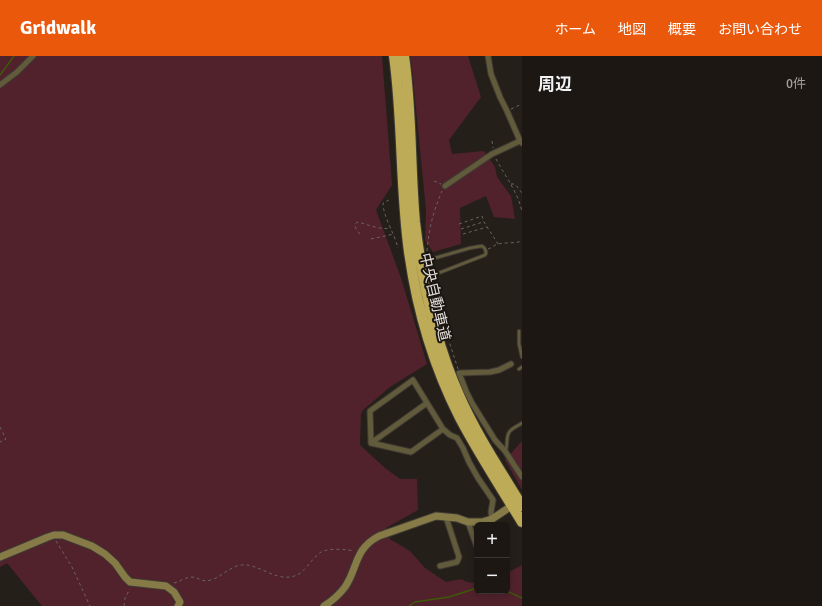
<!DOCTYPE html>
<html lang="ja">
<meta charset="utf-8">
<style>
:root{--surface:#1c1713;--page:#25201c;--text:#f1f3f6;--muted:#a09fa0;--line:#3a3633;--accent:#ea580c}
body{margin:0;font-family:Signika,"Noto Sans JP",sans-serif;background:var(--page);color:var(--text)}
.controls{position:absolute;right:12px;bottom:12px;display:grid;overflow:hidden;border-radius:6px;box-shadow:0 2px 6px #0003}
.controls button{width:36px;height:36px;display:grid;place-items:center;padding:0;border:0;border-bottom:1px solid var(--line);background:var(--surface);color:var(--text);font:20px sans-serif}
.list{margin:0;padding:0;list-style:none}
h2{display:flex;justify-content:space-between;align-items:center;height:52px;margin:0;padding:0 16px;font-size:17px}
h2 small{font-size:13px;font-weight:400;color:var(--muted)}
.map{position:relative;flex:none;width:522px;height:550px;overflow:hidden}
header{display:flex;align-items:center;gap:24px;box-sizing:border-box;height:56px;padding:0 20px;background:var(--accent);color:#fff}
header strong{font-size:19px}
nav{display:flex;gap:22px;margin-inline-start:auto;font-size:14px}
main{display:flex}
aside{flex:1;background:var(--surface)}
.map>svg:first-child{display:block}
</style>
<header>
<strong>Gridwalk</strong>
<nav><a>ホーム</a><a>地図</a><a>概要</a><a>お問い合わせ</a></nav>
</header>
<main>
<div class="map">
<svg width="522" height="550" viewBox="0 0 522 550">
<rect width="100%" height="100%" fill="#251f19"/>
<path fill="#51222c" d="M0,0H382L392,129L376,154L401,222L427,308L390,331L363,354L361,358L360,389L385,412L400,423H417L418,454L386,472L390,483L410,495L425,512L446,526L461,523L467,526L477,527V535H507V517L522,509V550H42L7,507L0,511Z
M410,0H468L481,41L449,84L452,98L484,95L495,111L497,121L511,140L515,163L494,161L486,140L460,152L461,188L433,196L425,184L426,154L412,12Z
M522,385V434L505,404Z"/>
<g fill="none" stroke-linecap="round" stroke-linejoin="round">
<path stroke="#3e5907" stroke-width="1.5" d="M0,19L14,0
M507,535L522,542
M409,550L415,546L449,541L477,532"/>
<defs>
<path id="lane" d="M428,204L470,192L482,190C485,192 486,194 486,197L485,199L431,220
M519,275V288L522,301
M519,313L522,311
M505,396C507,392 507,390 507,386C507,373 513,373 522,367"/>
<path id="street" d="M488,0L491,18L500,41L507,55L520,85L522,87
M0,29L17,16L33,0
M445,130L492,98L520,85
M511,308L499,314L490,316L459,317L466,335L472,347L495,384L505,395L522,421
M443,373L413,324L370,355L371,387L411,396L443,373L450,379L457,382L463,392L469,406L478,422L493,444L491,456L492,463
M371,387L427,347
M468,466L477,491
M440,510L457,506L459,501L446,461"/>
<path id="secondary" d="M0,501L48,481L54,479H63L92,490L105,498L115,507L125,521L130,526L166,530L174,536L180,546L178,550
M324,550C332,545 339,539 345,531C358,512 354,493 379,480L436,460L457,462L468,466H482L492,463L507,453"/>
<path id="highway" d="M394,0C403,65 400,131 409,196C417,253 434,311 460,362C479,398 501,432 522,466
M404,0C412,55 410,111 415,166C422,226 435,285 459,339C476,378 500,414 522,450"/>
</defs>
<use href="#lane" stroke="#3f3a34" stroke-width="4.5"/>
<use href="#street" stroke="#3f3a34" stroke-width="7"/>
<use href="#secondary" stroke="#3f3a34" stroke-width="9"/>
<use href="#highway" stroke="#3f3a34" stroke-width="12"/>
<path stroke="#69645f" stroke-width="1" stroke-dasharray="3 3" stroke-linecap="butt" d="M511,53L522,48
M492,85L493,92
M496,103C505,120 518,136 522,156
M434,125L441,128
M511,128H515L522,137
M389,144L383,147C383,160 395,179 398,192
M459,168L482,160L484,166L498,188
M461,173L483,166
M360,178C357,175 354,171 356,167L358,166C369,169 380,174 391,172
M463,178L487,171
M371,183L394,178
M488,193C492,192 494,189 498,188C505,186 514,188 522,185
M427,195C429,172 433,156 442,135
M432,224L448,282L458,313
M0,371L6,383L0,386
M56,485L72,511L90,550
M174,527C179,526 186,521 191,521C199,521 202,527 211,524C224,520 232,507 247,509C263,511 279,527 297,519C302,517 306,511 310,507C313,503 317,499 321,496C328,492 346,493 354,495
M124,550L125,542L130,533"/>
<use href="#lane" stroke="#615a3b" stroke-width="2.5"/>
<use href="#street" stroke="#615a3b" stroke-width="5"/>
<use href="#secondary" stroke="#867b47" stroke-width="7"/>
<use href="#highway" stroke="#bdab57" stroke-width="10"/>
</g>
<g text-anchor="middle" stroke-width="4" stroke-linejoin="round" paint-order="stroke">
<g font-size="15" fill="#e1ddd9" stroke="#1b1610">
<text transform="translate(435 241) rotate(77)" y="5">中央自動車道</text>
</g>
</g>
</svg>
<div class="controls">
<button>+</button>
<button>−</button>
</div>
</div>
<aside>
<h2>周辺<small>0件</small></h2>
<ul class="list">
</ul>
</aside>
</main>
